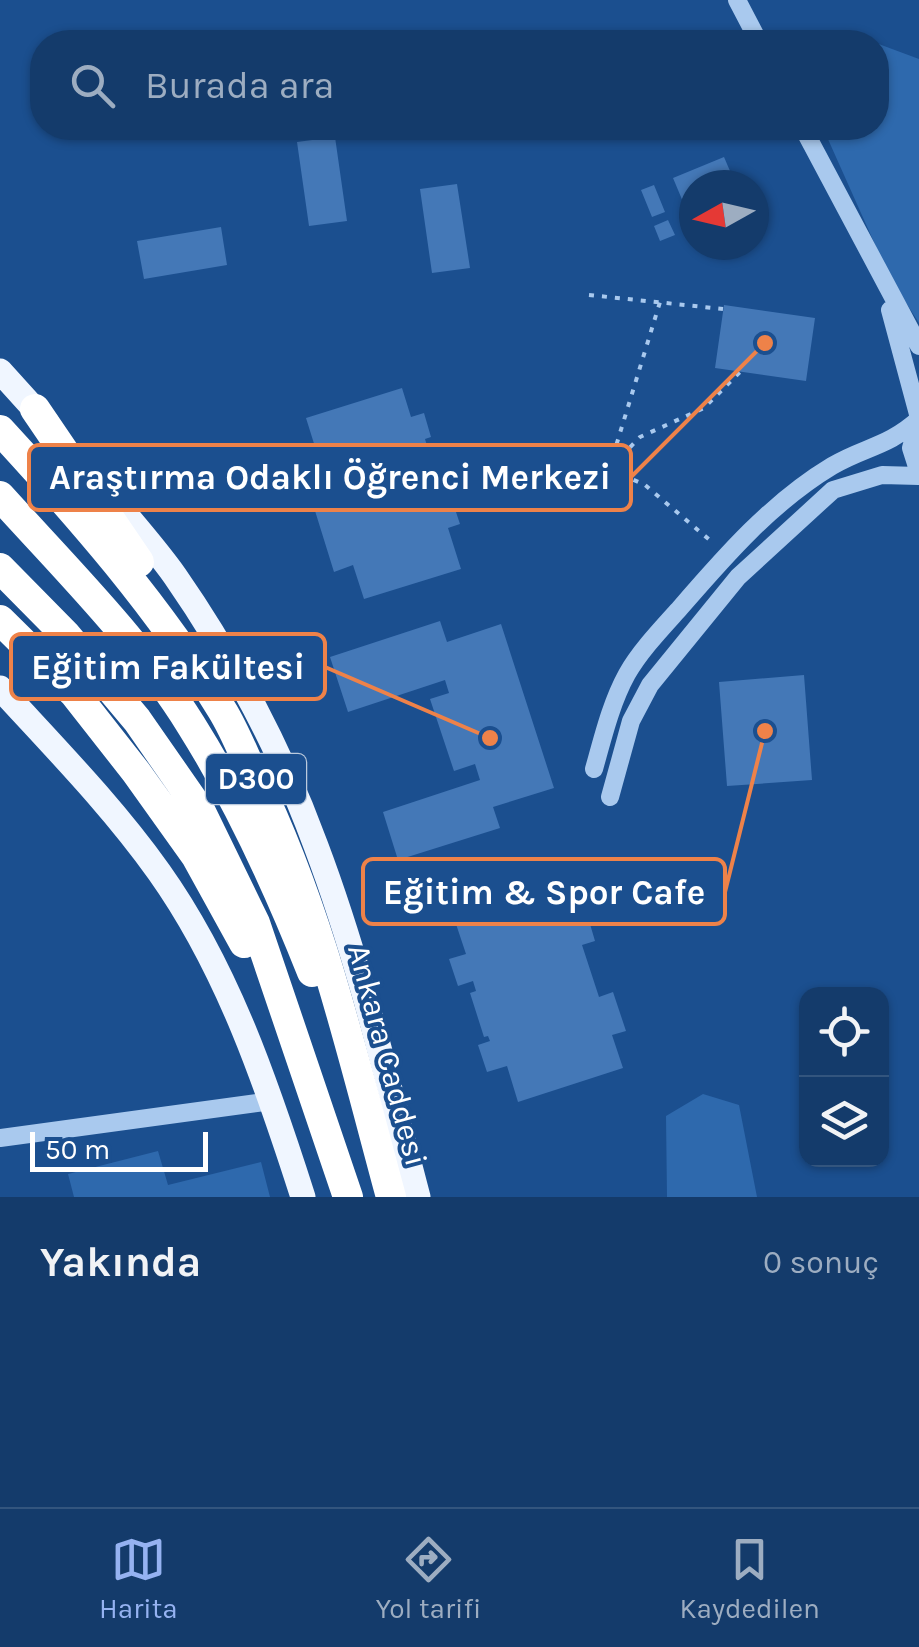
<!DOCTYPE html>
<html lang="tr">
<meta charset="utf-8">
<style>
:root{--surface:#143b6b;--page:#214673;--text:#f1f3f6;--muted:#9dadc1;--line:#33557e;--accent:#95b2f1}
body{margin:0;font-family:Karla,sans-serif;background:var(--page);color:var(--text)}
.controls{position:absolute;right:30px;bottom:30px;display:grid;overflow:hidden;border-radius:20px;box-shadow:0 2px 8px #0004}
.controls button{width:90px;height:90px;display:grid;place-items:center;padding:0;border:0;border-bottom:2px solid var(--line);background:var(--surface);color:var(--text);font:50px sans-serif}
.compass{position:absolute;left:679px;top:170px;width:90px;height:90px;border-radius:50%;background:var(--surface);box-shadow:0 2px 8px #0004;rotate:262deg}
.scale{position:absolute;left:30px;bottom:25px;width:178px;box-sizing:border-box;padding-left:10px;border:5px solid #fff;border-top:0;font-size:28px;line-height:35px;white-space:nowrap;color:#fff;-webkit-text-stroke:8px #1b4f8f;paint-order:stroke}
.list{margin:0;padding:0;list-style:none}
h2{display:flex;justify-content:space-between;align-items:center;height:130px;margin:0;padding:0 40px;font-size:42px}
h2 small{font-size:32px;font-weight:400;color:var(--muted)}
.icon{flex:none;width:55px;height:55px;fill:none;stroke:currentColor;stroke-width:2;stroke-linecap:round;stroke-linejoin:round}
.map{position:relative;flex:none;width:919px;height:1197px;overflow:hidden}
.search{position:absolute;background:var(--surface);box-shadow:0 2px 8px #0004;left:30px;right:30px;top:30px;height:110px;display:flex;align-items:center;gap:25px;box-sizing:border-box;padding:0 35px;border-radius:40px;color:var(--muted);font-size:38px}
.sheet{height:310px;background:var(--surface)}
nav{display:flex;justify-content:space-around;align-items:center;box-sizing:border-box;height:140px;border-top:2px solid var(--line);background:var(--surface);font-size:28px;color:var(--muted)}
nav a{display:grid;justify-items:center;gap:5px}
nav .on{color:var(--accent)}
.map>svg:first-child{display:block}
</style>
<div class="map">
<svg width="919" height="1197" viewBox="0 0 919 1197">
<rect width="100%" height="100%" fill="#1b4f8f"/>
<path fill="#2e69ad" d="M876,43L919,59V323L890,278L823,128H876Z
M703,1094L739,1105L757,1197H667L666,1116Z
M158,1151L168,1185L261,1162L270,1197H74L68,1174Z"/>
<path fill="#4478b7" d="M335,137L347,221L309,226L297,142Z
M724,157L736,185H694V228L673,178Z
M457,184L470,268L432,273L420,189Z
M654,185L665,212L652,217L641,190Z
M668,220L675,235L660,241L654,226Z
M221,227L227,265L144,279L137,241Z
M724,305L815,318L806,381L715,368Z
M402,388L411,417L424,413L431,437L425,439L444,502L452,500L460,524L448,528L461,569L364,599L353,565L334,572L298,456L316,450L306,418Z
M440,621L447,642L501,624L554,788L493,807L500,828L398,860L383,812L480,780L475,764L454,771L430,699L449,693L445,680L348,712L330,657Z
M804,675L812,780L727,786L719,682Z
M559,881L568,912L585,907L595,941L582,945L599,997L613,992L626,1031L612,1035L623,1068L518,1102L507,1066L487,1072L478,1045L490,1041L488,1036L484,1037L470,993L476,991L473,981L458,986L449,959L466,954L453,915Z"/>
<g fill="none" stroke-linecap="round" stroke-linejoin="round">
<path stroke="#a9c9ee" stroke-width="4" stroke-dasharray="5 8" stroke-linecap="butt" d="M589,295L723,309
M612,466L640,437L704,408L740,372
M609,469L660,302
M485,505L609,469L645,485L712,542"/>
<path stroke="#a9c9ee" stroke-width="18" d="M737,0L759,42
M803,128L919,346
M890,310L919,418
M919,420L911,448L919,473
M594,769C603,737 611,703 627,674C640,651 662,628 680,608C725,556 772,502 832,466C864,447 888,447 919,419
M610,797L631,721L650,685L738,577L833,490L882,475L919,476
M0,1138L272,1101"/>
<path stroke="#f0f6ff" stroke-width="25" d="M0,371L47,423
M103,487C127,517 153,545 175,576C232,658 282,753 316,846C359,960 387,1079 418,1197
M0,688C55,748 112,806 159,872C228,969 267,1085 303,1197"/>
<path stroke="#fff" stroke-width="30" d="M35,409L139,562
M0,430C81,518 159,607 222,710C235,731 244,755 255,778C320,912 352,1054 391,1197
M0,496C66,569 139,641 191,725C240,803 278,886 312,972
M0,568L65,634L137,720L201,812L255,923L348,1197
M0,620L74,693L136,772L196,856L244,943"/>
</g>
<g text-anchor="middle" stroke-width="8" stroke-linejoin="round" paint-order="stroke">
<rect fill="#1b4f8f" stroke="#bbcadd" stroke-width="2.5" x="206" y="754" width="100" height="50" rx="8"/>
<g font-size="30" font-weight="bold" fill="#fff">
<text x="256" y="789">D300</text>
</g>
<g font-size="32" fill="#fff" stroke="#1b4f8f">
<text transform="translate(388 1055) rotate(75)" y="11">Ankara Caddesi</text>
</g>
</g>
<path fill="none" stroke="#ee8249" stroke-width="4" d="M765 343L631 477M490 738L325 667M765 731L725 892"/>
<g fill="#ee8249" stroke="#1b4f8f" stroke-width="4">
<circle cx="765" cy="343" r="10"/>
<circle cx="490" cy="738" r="10"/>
<circle cx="765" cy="731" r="10"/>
</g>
<g fill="#1b4f8f" stroke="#ee8249" stroke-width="4">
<rect x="29" y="445" width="602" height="65" rx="10"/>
<rect x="11" y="634" width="314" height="65" rx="10"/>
<rect x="363" y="859" width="362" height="65" rx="10"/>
</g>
<g font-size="35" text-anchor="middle" font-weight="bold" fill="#fff">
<text x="330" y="489">Araştırma Odaklı Öğrenci Merkezi</text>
<text x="168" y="679">Eğitim Fakültesi</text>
<text x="544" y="904">Eğitim &amp; Spor Cafe</text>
</g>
</svg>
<div class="controls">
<button><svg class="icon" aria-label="locate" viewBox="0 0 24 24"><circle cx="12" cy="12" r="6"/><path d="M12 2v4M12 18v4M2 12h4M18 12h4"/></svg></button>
<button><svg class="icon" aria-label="layers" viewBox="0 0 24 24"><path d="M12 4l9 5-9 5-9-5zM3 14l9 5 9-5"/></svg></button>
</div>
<svg class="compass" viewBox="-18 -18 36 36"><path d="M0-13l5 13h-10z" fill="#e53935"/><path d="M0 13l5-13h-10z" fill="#9dadc1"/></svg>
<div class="scale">50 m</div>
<div class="search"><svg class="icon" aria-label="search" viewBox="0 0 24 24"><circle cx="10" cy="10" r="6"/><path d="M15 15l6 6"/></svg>Burada ara</div>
</div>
<section class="sheet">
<h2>Yakında<small>0 sonuç</small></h2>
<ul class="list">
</ul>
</section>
<nav>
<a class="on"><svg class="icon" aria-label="map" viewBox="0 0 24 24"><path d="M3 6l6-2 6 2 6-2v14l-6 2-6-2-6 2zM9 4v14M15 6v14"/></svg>Harita</a>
<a><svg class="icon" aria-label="directions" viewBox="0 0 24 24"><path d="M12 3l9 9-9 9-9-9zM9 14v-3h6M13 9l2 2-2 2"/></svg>Yol tarifi</a>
<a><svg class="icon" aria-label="saved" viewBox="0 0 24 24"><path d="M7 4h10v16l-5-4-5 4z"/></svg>Kaydedilen</a>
</nav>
